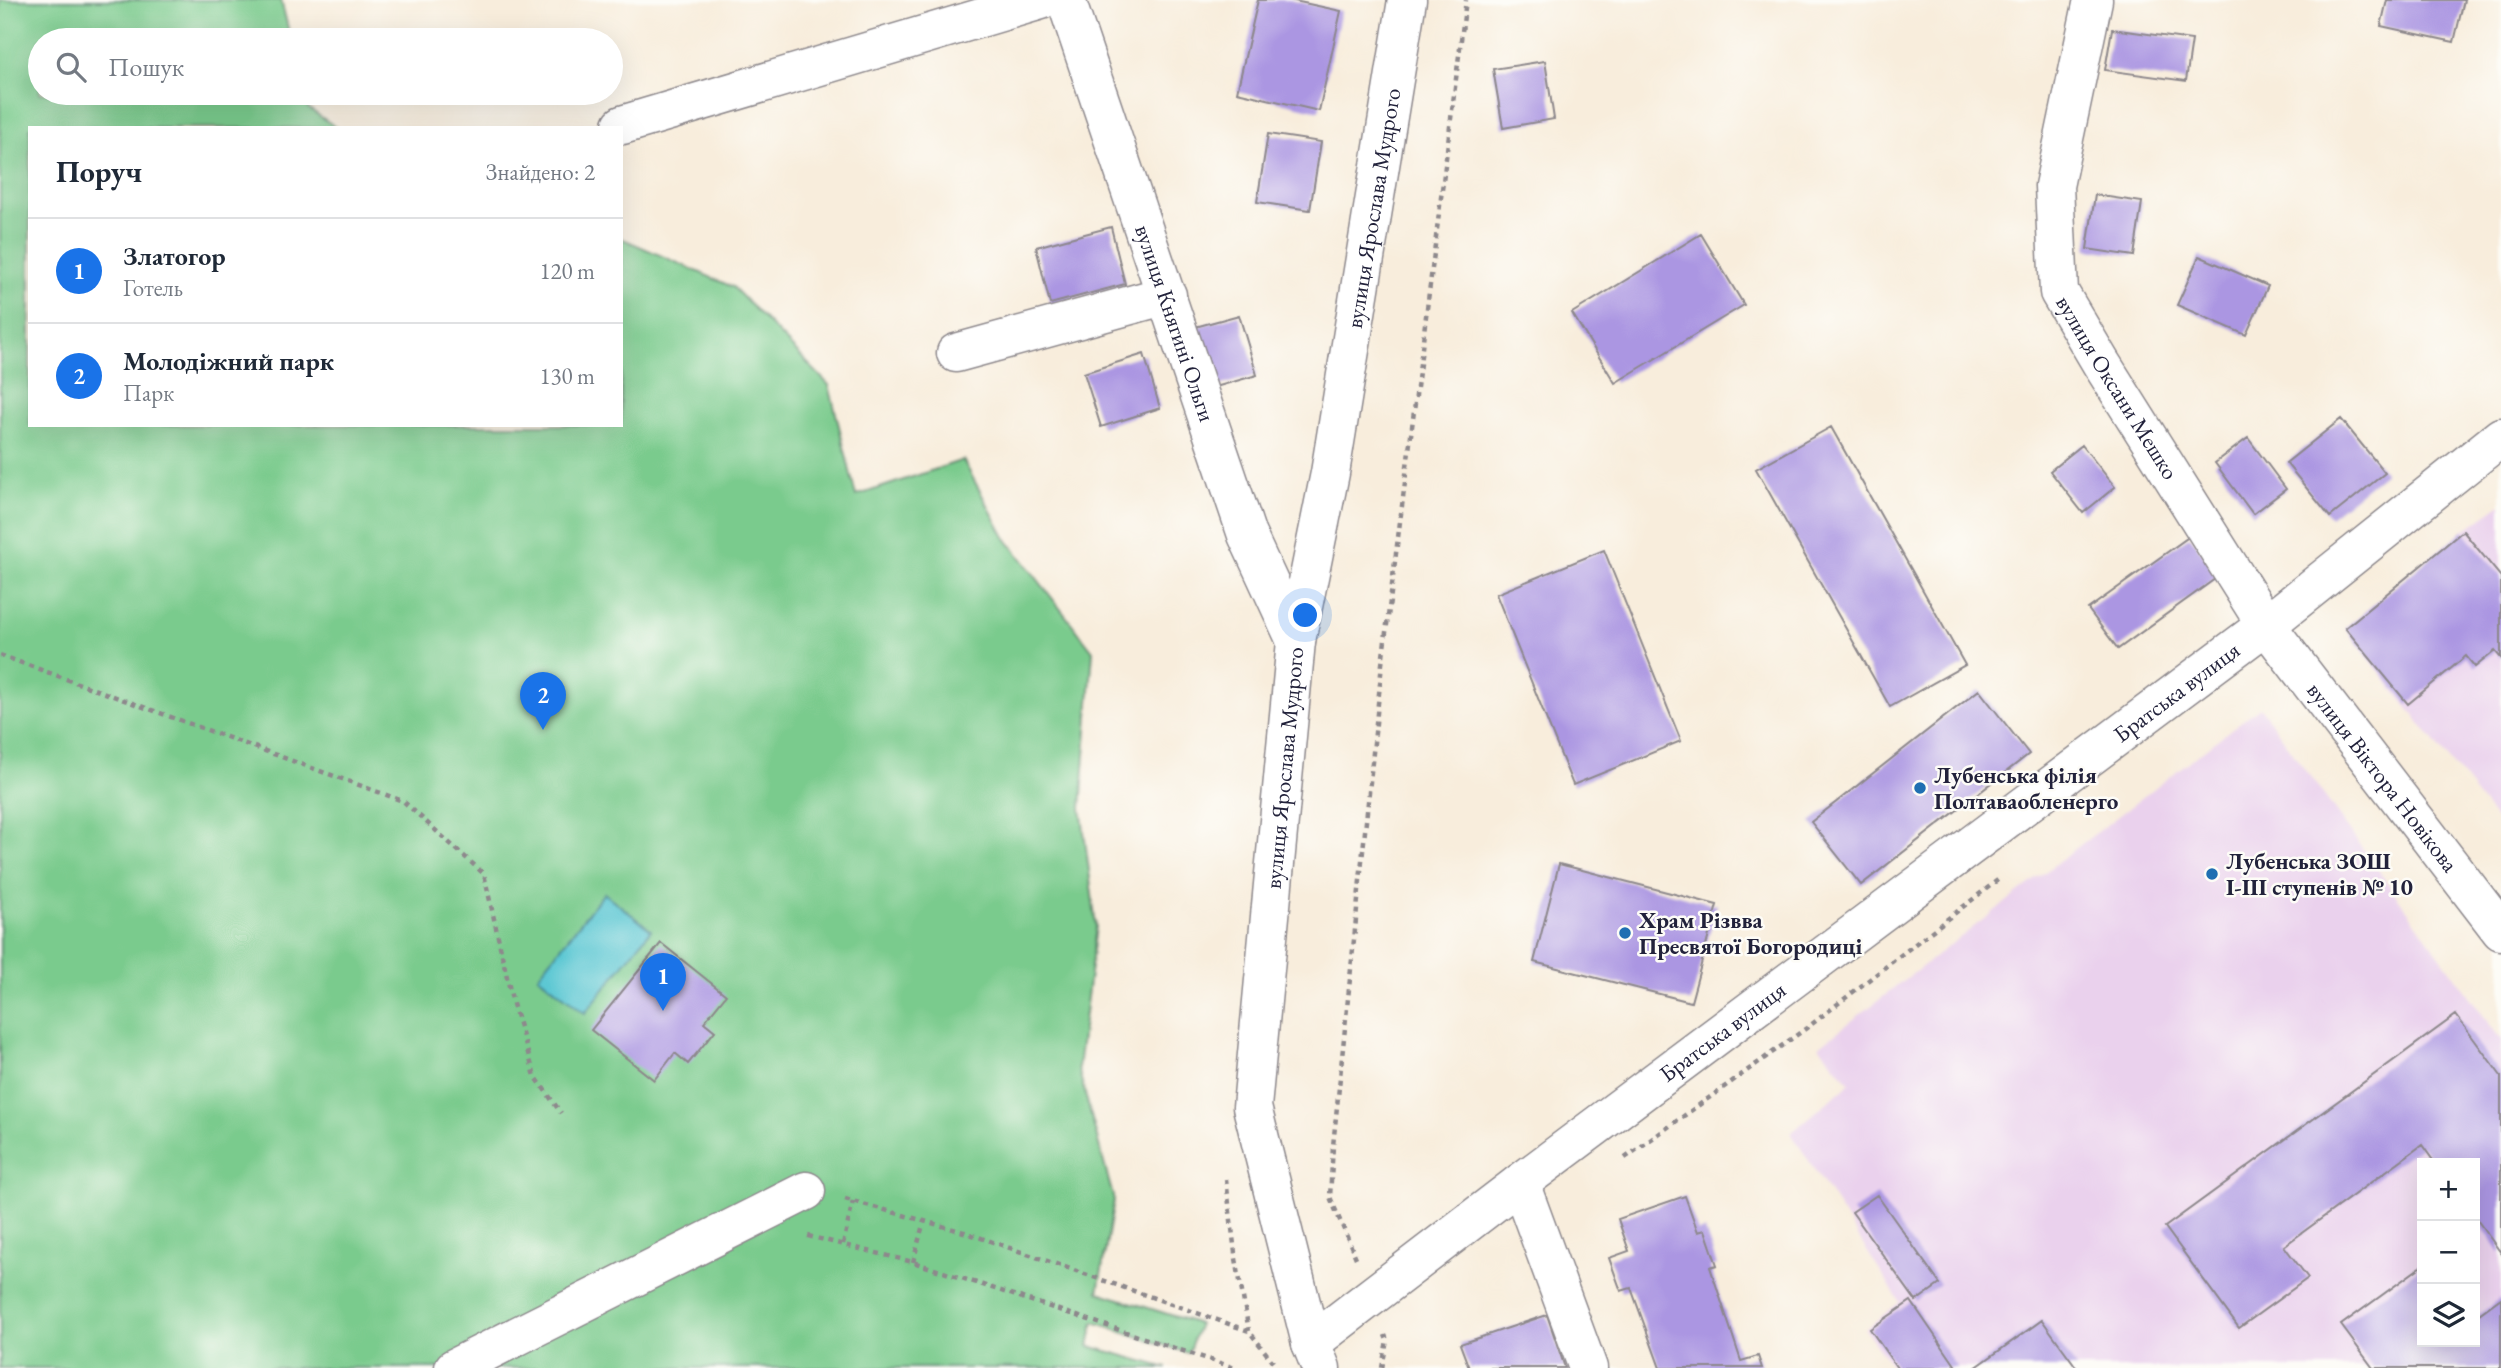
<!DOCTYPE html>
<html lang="uk">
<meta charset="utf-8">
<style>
:root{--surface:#fff;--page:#f6f6f7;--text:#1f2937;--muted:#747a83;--line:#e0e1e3;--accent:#1a73e8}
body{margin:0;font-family:"EB Garamond",serif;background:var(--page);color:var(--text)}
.controls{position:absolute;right:21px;bottom:21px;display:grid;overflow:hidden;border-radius:0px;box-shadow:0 7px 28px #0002}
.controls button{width:63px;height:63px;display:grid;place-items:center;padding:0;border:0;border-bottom:2px solid var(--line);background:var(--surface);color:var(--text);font:35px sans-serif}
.you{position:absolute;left:1306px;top:616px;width:24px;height:24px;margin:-18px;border:5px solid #fff;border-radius:50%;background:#1a73e8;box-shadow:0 0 0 10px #1a73e833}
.badge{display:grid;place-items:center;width:46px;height:46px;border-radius:50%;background:var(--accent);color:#fff;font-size:23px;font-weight:700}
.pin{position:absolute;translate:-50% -58px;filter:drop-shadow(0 2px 4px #0008)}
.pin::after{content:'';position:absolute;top:37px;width:24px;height:21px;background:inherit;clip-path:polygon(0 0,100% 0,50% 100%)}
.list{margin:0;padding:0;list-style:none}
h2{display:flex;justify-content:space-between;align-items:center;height:91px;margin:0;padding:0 28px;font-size:30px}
h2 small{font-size:23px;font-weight:400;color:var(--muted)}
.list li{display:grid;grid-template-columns:46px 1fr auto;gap:21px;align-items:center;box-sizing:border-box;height:105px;padding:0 28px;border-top:2px solid var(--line)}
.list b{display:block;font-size:26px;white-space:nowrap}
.list p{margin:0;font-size:23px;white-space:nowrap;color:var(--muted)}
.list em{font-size:23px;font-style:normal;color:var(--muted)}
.icon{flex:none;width:38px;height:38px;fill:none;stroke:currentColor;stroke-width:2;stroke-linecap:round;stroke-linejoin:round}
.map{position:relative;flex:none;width:2501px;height:1368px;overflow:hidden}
.search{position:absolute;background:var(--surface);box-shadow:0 7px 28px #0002;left:28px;top:28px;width:595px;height:77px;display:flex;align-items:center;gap:18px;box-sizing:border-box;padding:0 24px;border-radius:38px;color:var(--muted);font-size:26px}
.panel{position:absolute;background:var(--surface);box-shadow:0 7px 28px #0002;left:28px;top:126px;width:595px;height:301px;border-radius:0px}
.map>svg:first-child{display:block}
</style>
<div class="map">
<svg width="2501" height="1368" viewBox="0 0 2501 1368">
<rect width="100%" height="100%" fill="#fdfcf7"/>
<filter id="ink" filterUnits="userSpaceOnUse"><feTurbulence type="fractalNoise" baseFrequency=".0143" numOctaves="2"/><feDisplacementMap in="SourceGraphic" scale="14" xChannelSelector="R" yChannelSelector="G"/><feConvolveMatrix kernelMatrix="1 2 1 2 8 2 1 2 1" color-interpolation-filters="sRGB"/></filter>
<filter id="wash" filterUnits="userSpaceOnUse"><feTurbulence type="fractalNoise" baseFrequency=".00686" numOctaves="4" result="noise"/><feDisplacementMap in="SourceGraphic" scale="28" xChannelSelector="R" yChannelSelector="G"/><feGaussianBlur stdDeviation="1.57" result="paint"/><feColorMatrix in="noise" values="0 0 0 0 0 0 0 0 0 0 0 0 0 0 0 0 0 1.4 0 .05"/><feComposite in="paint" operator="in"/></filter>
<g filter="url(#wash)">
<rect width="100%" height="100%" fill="#f8eddc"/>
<path fill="#ead1ed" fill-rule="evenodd" d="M2501,504V826L2345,628L2463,531Z
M2260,707L2501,1040V1368H1893L1865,1329L1900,1302L1791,1133L1850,1083L1819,1046ZM2422,1163H2475V1342H2422Z"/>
<path fill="#7acb8d" stroke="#4e7664" stroke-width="2" d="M0,0H281L291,40H40V93H304L308,108L337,128H30V425H621V238L733,287L829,385L856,496L963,460L1005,537L1093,651L1081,808L1096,926L1078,1068L1114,1200L1098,1292L1199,1324L1188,1353L1094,1322L1089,1346L1167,1368H0Z"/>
<path fill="#5bc7d3" stroke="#3e7487" stroke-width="2" d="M604,893L651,930L585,1013L538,976Z"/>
<g id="blocks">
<path fill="#ab96e2" d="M1258,0H1290L1341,11L1319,111L1237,92Z
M2387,0H2464L2454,42L2381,26Z
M2112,29L2192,40L2186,81L2105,70Z
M1545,61L1554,119L1503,128L1493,69Z
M1268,134L1321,142L1310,210L1257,202Z
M2095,195L2142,202L2134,256L2087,249Z
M1111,227L1125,284L1050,304L1036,247Z
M1701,234L1744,305L1615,383L1572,313Z
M2199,256L2268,286L2246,335L2177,305Z
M1239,315L1257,375L1205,390L1188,329Z
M1144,354L1160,408L1101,427L1084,373Z
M2341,419L2385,473L2330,517L2286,463Z
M1831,427L1965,665L1890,707L1756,469Z
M2248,438L2286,489L2253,514L2215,463Z
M2082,445L2115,487L2083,513L2050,471Z
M2463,531L2501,577V658L2495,651L2475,667L2466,656L2408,704L2345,628Z
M2190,536L2219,576L2118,649L2088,609Z
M1604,550L1681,741L1573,785L1496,594Z
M1979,690L2029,754L1861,885L1811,822Z
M1559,864L1717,905L1691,1002L1534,962Z
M661,943L726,995L704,1022L715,1031L688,1064L675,1053L654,1080L591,1030Z
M2456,1015L2501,1076V1253L2475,1217V1163H2435L2422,1145L2284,1246L2308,1278L2239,1328L2165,1227Z
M1877,1195L1940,1284L1916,1301L1852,1212Z
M1685,1196L1698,1232L1705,1230L1717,1265L1710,1267L1741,1361L1758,1356L1762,1368H1660L1631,1288L1621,1291L1609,1258L1629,1251L1618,1219Z
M2422,1266V1342H2475V1317L2501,1298V1368H2373L2341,1325Z
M1911,1301L1957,1368H1897L1870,1329Z
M1547,1315L1565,1368H1469L1460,1344Z
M2042,1320L2077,1368H1975Z"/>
</g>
</g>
<g filter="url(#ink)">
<use href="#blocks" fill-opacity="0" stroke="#8d888c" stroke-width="2"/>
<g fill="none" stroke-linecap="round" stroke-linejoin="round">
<defs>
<g id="minor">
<path id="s1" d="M1066,0L1247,535L1296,641"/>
<path id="s2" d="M2093,0L2054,186L2059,292L2101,363L2266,625L2501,931"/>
<path d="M622,125L1041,0"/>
<path d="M956,353L1167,295"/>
<path d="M1520,1183L1588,1368"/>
<path id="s3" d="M1311,1343L1520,1183L2266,625L2501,437"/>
<path d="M454,1368L806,1191"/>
</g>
<g id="major">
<path id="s4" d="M1321,1368L1311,1343L1252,1107L1296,641L1330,473L1407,0"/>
</g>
</defs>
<use href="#minor" stroke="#8d888c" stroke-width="41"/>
<use href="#major" stroke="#8d888c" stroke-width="41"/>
<path stroke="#8d888c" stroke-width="4.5" stroke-dasharray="5 5" stroke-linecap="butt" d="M0,655L403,801L484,874L513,1004L535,1076L561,1113
M1625,1158L1808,1027L1999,879
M1226,1179L1235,1253L1249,1331
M845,1199L964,1232L1249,1331L1273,1362
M808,1236L913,1262L1235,1368
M843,1244L853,1201
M1356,1258L1330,1197L1333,1146L1382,664L1466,0
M913,1262L924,1221
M1382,1368L1387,1340L1385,1335"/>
<use href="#minor" stroke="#fff" stroke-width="38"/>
<use href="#major" stroke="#fff" stroke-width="38"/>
</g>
</g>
<g fill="#1f6fb2" stroke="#fdfcf7" stroke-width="2.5">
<circle cx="1920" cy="788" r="7"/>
<circle cx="2212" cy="874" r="7"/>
<circle cx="1625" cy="933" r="7"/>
</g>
<g text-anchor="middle" stroke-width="5" stroke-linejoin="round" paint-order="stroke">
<g font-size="23" fill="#22223b" stroke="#fdfcf7">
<text dy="8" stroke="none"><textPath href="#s4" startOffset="1178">вулиця Ярослава Мудрого</textPath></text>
<text dy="8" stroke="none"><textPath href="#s1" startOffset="341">вулиця Княгині Ольги</textPath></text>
<text dy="8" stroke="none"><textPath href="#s2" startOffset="408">вулиця Оксани Мешко</textPath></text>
<text dy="8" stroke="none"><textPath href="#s3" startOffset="1083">Братська вулиця</textPath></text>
<text dy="8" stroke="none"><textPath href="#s4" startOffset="611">вулиця Ярослава Мудрого</textPath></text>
<text dy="8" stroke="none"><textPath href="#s2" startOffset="880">вулиця Віктора Новікова</textPath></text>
<text dy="8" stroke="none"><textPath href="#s3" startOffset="516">Братська вулиця</textPath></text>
</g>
<g font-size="23" font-weight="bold" fill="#22223b" stroke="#fdfcf7" text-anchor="start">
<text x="1934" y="783">Лубенська філія<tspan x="1934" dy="26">Полтаваобленерго</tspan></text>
<text x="2226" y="869">Лубенська ЗОШ<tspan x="2226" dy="26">І-ІІІ ступенів № 10</tspan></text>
<text x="1639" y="928">Храм Різвва<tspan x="1639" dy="26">Пресвятої Богородиці</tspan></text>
</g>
</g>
</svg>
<div class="controls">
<button>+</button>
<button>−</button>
<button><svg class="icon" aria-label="layers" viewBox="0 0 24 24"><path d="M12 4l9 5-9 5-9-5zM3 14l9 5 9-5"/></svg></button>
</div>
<div class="you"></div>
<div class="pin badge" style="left:663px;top:1011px">1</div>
<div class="pin badge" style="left:543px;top:730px">2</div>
<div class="search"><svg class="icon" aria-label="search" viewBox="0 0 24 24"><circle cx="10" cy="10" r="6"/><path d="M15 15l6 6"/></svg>Пошук</div>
<section class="panel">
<h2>Поруч<small>Знайдено: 2</small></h2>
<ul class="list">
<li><span class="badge">1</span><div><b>Златогор</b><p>Готель</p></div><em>120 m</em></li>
<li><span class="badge">2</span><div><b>Молодіжний парк</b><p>Парк</p></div><em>130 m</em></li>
</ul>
</section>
</div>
